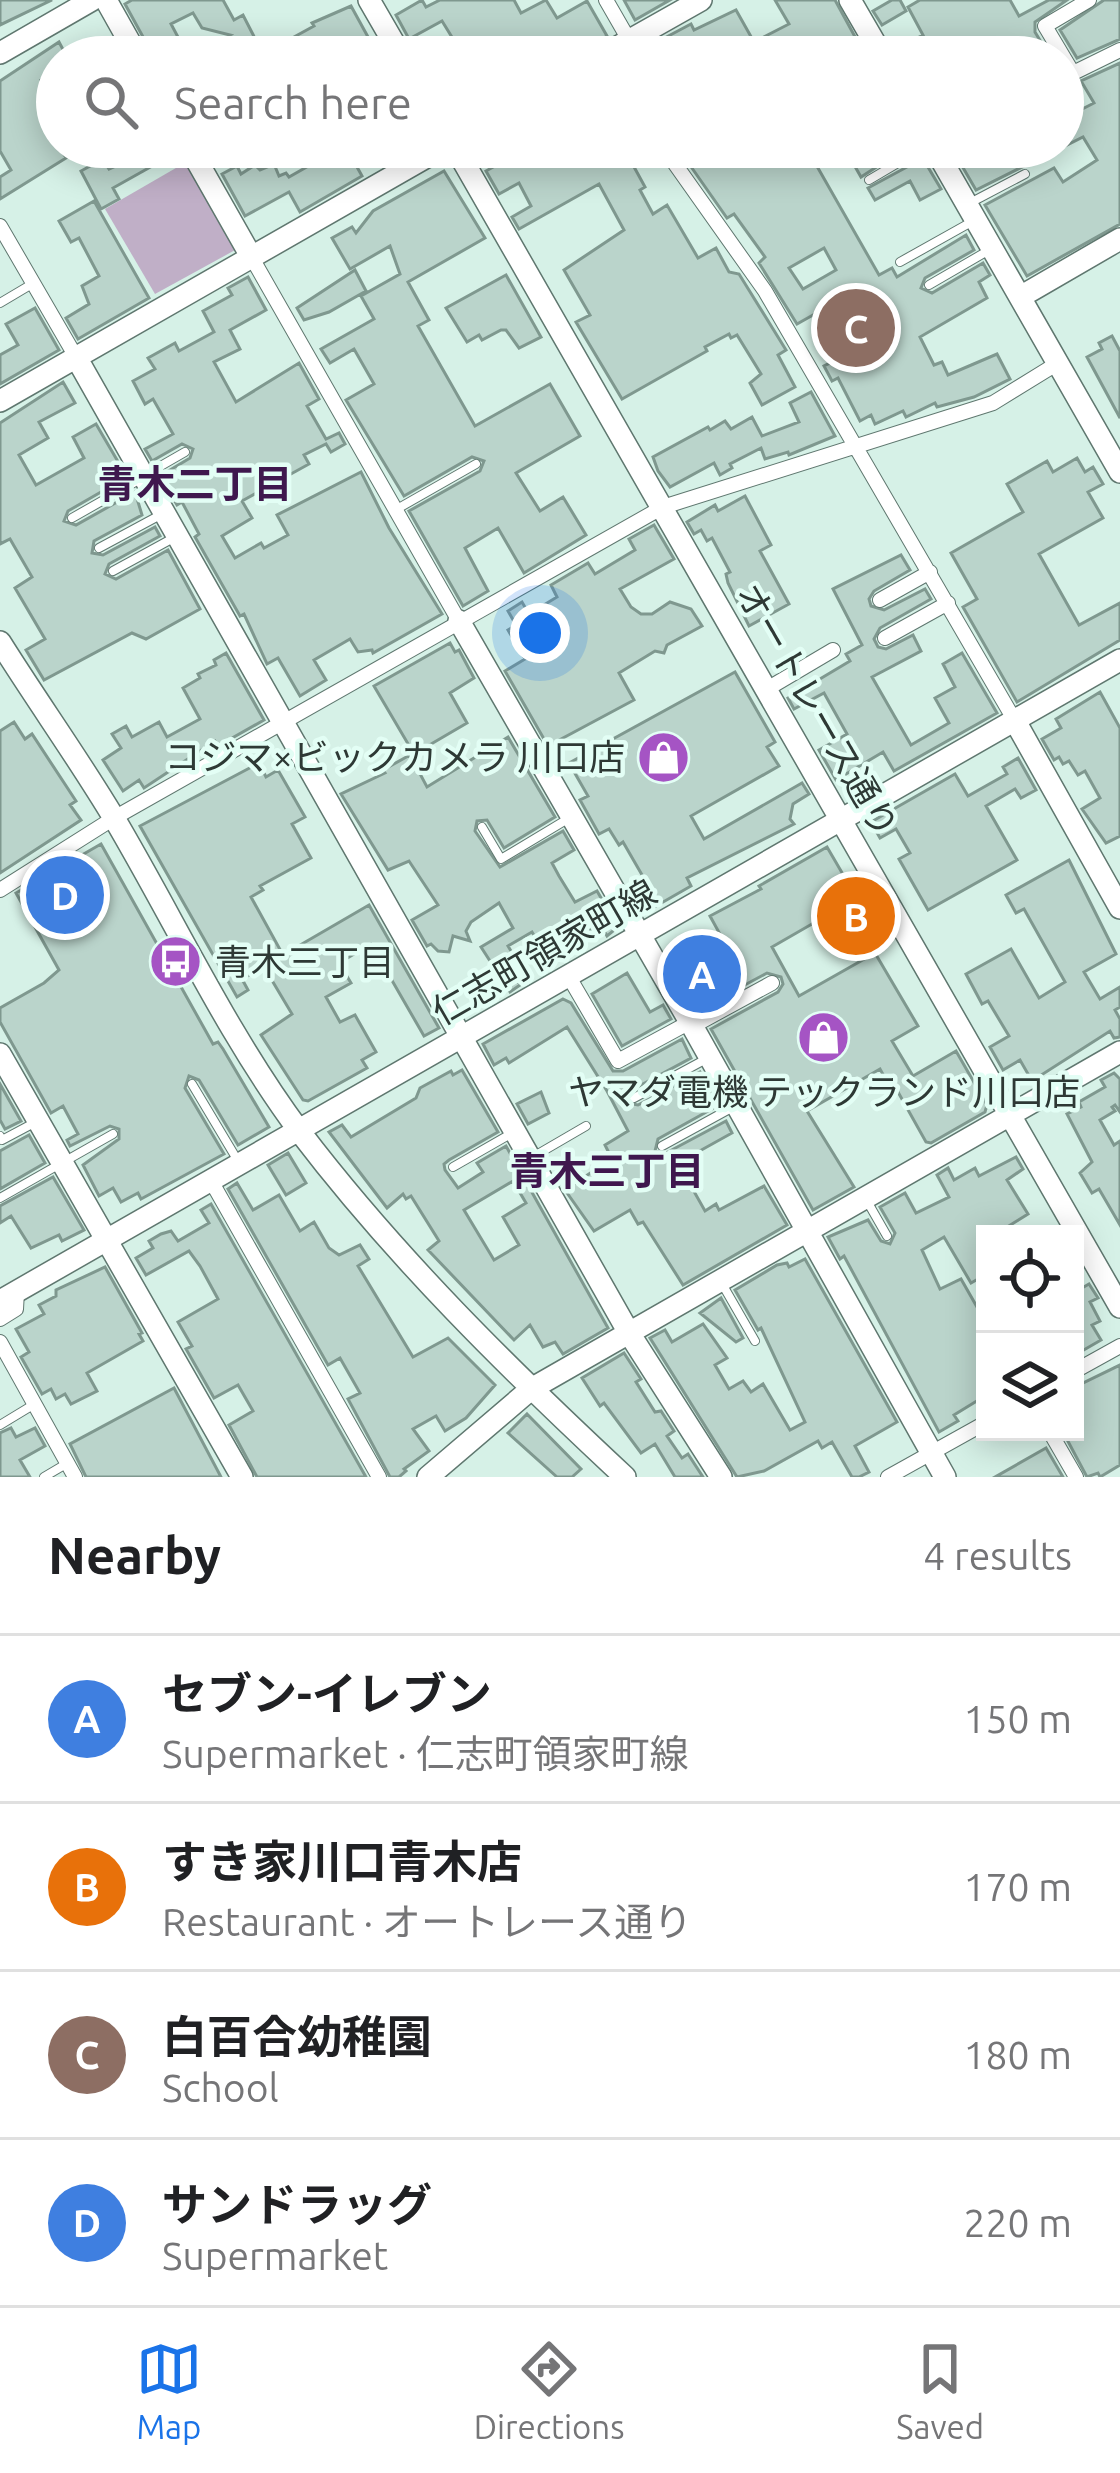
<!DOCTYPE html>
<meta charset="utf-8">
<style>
:root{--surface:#fff;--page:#f2f2f2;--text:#202124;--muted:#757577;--line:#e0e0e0;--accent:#1a73e8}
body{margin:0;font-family:Ubuntu,"Noto Sans JP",sans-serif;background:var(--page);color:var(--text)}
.controls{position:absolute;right:36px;bottom:36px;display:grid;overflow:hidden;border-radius:0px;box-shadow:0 6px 30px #0003}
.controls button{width:108px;height:108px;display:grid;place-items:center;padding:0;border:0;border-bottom:3px solid var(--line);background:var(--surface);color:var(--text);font:60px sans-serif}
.you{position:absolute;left:540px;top:633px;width:42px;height:42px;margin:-30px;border:9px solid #fff;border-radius:50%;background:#1a73e8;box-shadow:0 0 0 18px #1a73e833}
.badge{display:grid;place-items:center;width:78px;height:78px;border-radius:50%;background:var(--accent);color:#fff;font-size:39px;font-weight:700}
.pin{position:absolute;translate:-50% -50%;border:6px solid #fff;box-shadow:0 3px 12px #0006}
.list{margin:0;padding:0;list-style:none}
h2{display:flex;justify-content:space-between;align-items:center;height:156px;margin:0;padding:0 48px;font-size:51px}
h2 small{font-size:39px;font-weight:400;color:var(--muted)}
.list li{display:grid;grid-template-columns:78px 1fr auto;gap:36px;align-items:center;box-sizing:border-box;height:168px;padding:0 48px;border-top:3px solid var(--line)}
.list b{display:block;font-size:45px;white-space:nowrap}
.list p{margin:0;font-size:39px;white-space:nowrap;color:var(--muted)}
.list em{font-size:39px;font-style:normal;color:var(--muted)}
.icon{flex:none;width:66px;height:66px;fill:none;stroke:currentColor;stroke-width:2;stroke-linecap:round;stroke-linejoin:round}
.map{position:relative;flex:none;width:1120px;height:1477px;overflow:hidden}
.search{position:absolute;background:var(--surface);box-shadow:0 6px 30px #0003;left:36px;right:36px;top:36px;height:132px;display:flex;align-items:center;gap:30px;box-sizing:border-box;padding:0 42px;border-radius:66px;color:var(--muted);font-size:45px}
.sheet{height:828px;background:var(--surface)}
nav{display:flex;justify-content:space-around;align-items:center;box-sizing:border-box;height:168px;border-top:3px solid var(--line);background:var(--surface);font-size:33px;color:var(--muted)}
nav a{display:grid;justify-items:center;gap:6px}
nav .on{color:var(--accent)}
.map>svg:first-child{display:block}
</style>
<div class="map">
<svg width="1120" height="1477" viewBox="0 0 1120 1477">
<rect width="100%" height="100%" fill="#d6f1e7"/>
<path fill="#c0afc7" d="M188,161L237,249L155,294L105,209Z"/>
<path fill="#bad4cb" stroke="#7f988f" stroke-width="3" fill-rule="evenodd" d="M0,0H52L0,25Z
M132,0H223L234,20L243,15L263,54L314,26L312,23L351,6L379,57H154L125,4ZM193,13L202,28L230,35L188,56L171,24Z
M422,0L426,7L440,0H514L521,13L546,0L557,18L587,1L607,36L572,57H525L519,45L498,57H440L458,47L442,21L409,39L396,15Z
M624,0H670L635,20Z
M775,0H835L866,57H643L642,50L691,24L694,30L736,10L754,42L789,24Z
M892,0H900L906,11L882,25L873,11Z
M920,0H1010L1019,16L1049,0H1067L1035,22V32L1050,57H898L896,49L923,35L908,7Z
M1104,0H1120V39L1077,58L1060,30Z
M59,42L67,57H57V71L41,80L57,106V118L47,124L66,158L0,199V177L11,170L0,151V81Z
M1120,63V224L1027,276L985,205L1054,168L1063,182L1097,160L1083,137L1063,147V119L1094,103L1081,81Z
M158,147H164L170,156L113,188L119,199L101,209L81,171L103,159L109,169Z
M321,147L347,149L362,176L300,212L289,192L245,216L222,174L237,166L241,174L255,165L260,170L274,164L279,176L286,173L289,177L326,156Z
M510,147H642L647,157L633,165L645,187L640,190L653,214L667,205L698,258L716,248L729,272L739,274L786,350L778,355L795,387L762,405L750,383L761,374L737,335L731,338L729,334L705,347L707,351L622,399L576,322L590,315L564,270L624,230L599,184L519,229L512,217L531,206L519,183L499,194L486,171L504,161L499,153Z
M701,147H806L879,275L892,268L897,277L966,235L974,250L925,278L921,288L932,293L983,263L990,275L979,282L987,298L920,337L934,365L942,362L948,375L997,354L1010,379L974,397L937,407L935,403L906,417L903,411L875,424L871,415L860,421L838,378L832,381L824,366L854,351L829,306L797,324L759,263L765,257L734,214L727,218L687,161ZM824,248L836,270L803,289L789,268Z
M844,147H899L901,151L861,177Z
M951,147H1013L1024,166L976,190Z
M918,161L920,165L925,162L941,189L920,200L910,181L875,200L868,188Z
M444,171L485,238L408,282L429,320L418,326L475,426L550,384L580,436L516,473L540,511L563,497L586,535L524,573L498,528L465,548L488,591L463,606L409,511L480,471L484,461L472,457L404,496L346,400L374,384L354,349L330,363L321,349L374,319L361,296L400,274L390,246L350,269L332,238L352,227L356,233L373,211Z
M94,201L149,298L78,339L66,318L89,304L82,286L99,276L79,238L71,242L59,221Z
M355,270L366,291L329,312L304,320L297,308Z
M506,275L541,337L519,348L506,330H501L482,340L479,335L467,342L446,308Z
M248,277L266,310L230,330L240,349L214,362L236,402L299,363L319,399L307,406L326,439L339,433L345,444L331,452L326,444L304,455L309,464L242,501L252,518L222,536L235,558L261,543L264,548L288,535L277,515L361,472L389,528L442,614L373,653L372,650L358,652L350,639L314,660L326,680L300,696L278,658L267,664L244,614L240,616L195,537L199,534L182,502L177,505L160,476L190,458L193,449L182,444L152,461L145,449L173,434L153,399L145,404L133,381L155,369L148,358L175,343L179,351L214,332L203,311L232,295L228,288Z
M35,308L59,350L0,384V355L18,345L6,324Z
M1112,336L1120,351V418L1087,357L1102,349L1099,343Z
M63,382L75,403L39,422L48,438L19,455L36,485L84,458L73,437L96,424L127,477L68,511L64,521L76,525L135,492L142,515L94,541L92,553L103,555L155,527L160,536L109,564L105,574L116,579L168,550L200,609L146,639L132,633L44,680L26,650L45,639L15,588L32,577L10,539L0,544V423Z
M811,392L835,436L789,455L788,452L765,459L761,448L730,464L732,468L720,475L714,463L670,487L658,471L653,457L708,427L710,430L725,421L731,429L752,417L762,436L799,422L790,403Z
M1077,458L1085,472L1093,467L1103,484L1088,492L1103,518L1039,554L1079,625L1120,603V640L1017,702L963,607L977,599L951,553L1023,512L1007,484L1047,461L1053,472Z
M745,496L771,545L760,551L789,604L749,626L728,583L726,574L730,572L712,538L707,541L701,530L694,534L687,522L715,505L718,511Z
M654,525L674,559L620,589L631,607L641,614H652L670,602L691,609L702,626L667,645L664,653L655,651L619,673L634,700L548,746L505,671L525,659L508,630L516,625L508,611L522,602L529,614L557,597L551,585L588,563L595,574L635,550L629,539Z
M901,555L910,570L874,591L869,599L871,606L884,610L925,589L931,599L880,628L874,639L878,647L886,649L913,635L921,651L872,677L911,745L949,723L935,698L955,687L943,664L962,653L997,713L894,771L883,752L836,780L819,750L847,734L824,693L794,709L788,698L850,661L846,654L862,645L833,589Z
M450,643L455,652L459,650L474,678L450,693L467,723L414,754L374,686Z
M226,653L264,720L218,746L215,741L144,788L139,780L123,791L103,760L121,748L112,734L126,726L132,737L159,722L167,737L200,719L183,688L200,678L198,674L216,665L214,660Z
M735,672L775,742L767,747L779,766L691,816L704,839L802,783L809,794L793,804L790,819L794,824L687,878L691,886L644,913L635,896L649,887L623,842L619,845L609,829L599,834L580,800L588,796L569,763Z
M1100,692L1120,728V836L1106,843L1082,809L1100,798L1085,771L1078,775L1069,761L1063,764L1059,757L1054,760L1042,739L1061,728L1056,719Z
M14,722L25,739L32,734L76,801L70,805L81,820L0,873V731Z
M508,737L555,817L504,848L487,820L477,821L475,831L500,867L563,831L574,850L552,863L559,876L575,902L597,891L618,927L607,936L600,924L550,953L544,952L532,932L508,946L517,961L520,972L516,978L520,985L510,992L481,947L513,928L499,903L471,922L466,931L470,941L453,936L449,952L438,951L431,944L427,946L412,920L438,905L409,861L388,870L341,794L385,773L383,770L410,755L427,787Z
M1018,758L1036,790L1021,798L1015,789L986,806L1017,860L928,910L899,859L910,853L896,829L880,838L871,822L955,774L968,796L1007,774L1003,767Z
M259,763L266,777L278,770L305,817L292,824L311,858L260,886L263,890L251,897L283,955L369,905L439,1028L424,1036L371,944L339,963L351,983L326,997L340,1022L355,1015L376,1052L362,1060L367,1068L308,1101L303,1100L261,1035L292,1014L264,967L242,979L248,990L237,997L140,826Z
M101,844L213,1044L218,1042L223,1049L269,1127L238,1145L199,1080L189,1076L185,1088L224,1154L141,1199L138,1193L121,1202L113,1188L99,1196L83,1165L119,1139V1129L110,1126L70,1146L67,1140L78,1134L63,1106L51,1113L0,1022V1008L44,983L59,970L16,893Z
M827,847L848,883L855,879L878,915L843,936L831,913L772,947L799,996L875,953L918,1026L892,1041L913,1076L956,1051L987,1105L985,1112L931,1143L926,1142L898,1092L894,1094L880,1069L807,1111L854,1187L813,1210L711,1029L778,992L783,984L781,977L767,973L700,1009L678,971L720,947L715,939L721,936L710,916L761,889L759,886Z
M1069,860L1116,954L1084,972L1100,999L1120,987V1007L1115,1010L1120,1019V1037L1114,1038L1110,1031L1032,1081L1020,1060L1003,1070L990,1047L1009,1036L988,1001L982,1004L966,974L1011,949L1039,998L1065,982L1024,909L1016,913L1006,895Z
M627,973L650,1012L663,1005L671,1019L622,1046L592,994Z
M563,999L571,1003L613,1071H623L682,1039L691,1058L630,1091L627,1103L638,1105L700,1072L719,1105L658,1139L655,1151L666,1153L726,1121L732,1133L678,1163L705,1211L716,1204L719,1210L764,1186L787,1225L683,1285L643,1222L638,1224L630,1210L594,1231L565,1190L604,1164L600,1156L608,1151L605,1145L628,1131L607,1091L567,1027L509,1063L506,1058L494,1065L483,1044Z
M462,1070L498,1132L449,1160L444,1164L445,1170L458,1188L483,1172L477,1163L506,1146L608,1328L563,1354L555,1342L543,1347L530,1325L514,1340L428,1250L439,1241L411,1196L406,1199L403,1194L387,1208L329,1132L342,1125L351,1137L416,1098L420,1088L451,1071L453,1075ZM513,1181L526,1203L503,1217L519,1245L494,1260L464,1210Z
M1114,1073L1120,1079V1112L1115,1105L1112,1107L1115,1111L1100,1120L1114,1145L1120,1141V1225L1099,1189L1092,1193L1080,1173L1092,1162L1067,1114L1081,1107L1079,1102L1105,1087L1101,1080Z
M0,1084L21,1121L5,1129L0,1120Z
M541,1092L549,1113L528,1124L517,1104Z
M29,1135L45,1163L0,1189V1151Z
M288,1153L306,1183L286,1195L268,1165Z
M1016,1157L1023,1169L1007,1180L1028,1214L1004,1229L1007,1234H985V1275L971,1283L944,1237L922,1250L940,1289L961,1279L985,1321V1396L954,1415L958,1421L939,1432L844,1256L840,1259L828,1237L868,1220L881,1241L890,1244L895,1233L880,1207L905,1193L916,1213L949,1197L937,1175L948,1168L954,1180L975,1168L979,1176Z
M53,1177L84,1230L62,1241L59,1235L31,1248L11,1216L0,1223V1206Z
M237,1183L253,1210L279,1195L300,1231L314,1222L329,1248L339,1255L360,1245L369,1259L358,1266L413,1357L448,1338L495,1385L466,1418L445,1431L436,1416L413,1429L429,1451L404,1469L406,1471L399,1477H390L348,1399L360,1393L340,1358L328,1365L228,1189Z
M211,1204L366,1477H257L229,1425L253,1411L238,1385L214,1398L186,1349L192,1346L178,1322L218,1299L200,1266L189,1251L146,1275L136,1258L153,1248L149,1241L161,1234L171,1231L178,1241L209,1223L201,1210Z
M805,1259L897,1422L855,1446L869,1472L859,1477H852L832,1442L822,1448L818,1441L764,1471L737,1477L650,1338L665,1330L672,1342L703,1324L727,1358L715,1365L729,1389L743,1381L751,1392L763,1384L790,1430L805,1422L761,1328L758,1330L735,1290L777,1265L787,1263L789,1267Z
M105,1267L142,1333L139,1334L143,1341L87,1373L97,1391L71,1404L65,1394L56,1399L51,1389L42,1394L21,1357L29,1352L16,1329L44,1314L39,1305L56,1296V1290Z
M1089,1284L1098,1298L1090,1302L1100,1321L1092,1325L1101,1340L1082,1351L1075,1338V1292Z
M721,1298L743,1338L736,1342L700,1313Z
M624,1353L641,1379L636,1382L655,1412L661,1411L674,1431L667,1436L682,1458L688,1454L703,1477H675L655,1444L641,1453L604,1403L600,1406L582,1378Z
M1120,1365V1465L1100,1477L1098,1473L1087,1477L1063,1432H1075V1387Z
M174,1388L221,1477H86L70,1444Z
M527,1414L581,1469L572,1477H557L508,1433Z
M11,1428L16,1437L35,1428L45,1446L20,1460L30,1477H0V1433Z
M1046,1448L1063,1477H995Z"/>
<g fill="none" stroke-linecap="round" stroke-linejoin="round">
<defs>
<path id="lane" d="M869,180L925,147
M968,204L1025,174
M900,262L975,220
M929,285L991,249
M0,303L32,284
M145,475L185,452
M397,509L476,464
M72,518L144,477
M99,548L164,513
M113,571L177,536
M482,827L501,859L571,817
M192,1084L238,1161
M634,1098L708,1058
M0,1136L2,1140L34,1123
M662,1146L735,1106
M531,1158L586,1126
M453,1167L514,1132
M0,1198L113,1134
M867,1201L887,1236
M721,1282L755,1341
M0,1425L33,1405
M44,1477L66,1464"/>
<path id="street" d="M606,0L629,40L632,57
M1073,73L1045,26L1089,0
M1063,78L1120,50
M663,147L765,291L1015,721
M0,226L76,357
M252,258L459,621
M880,600L930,572
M885,638L948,603
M767,689L833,650
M0,890L114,818L663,507L993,403L1058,363
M569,977L618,1061L690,1022
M693,1026L772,983
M210,1179L379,1477
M0,1319L16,1309L17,1291
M0,1342L75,1477
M1075,1371L1120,1346
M1050,1432L1076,1477
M888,1477L985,1423"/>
<path id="secondary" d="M106,0L138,57
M369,0L402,57
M850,0L883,57
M0,53L92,0
M600,57L701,0
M189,147L252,258
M455,147L1120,1307
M934,147L1120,472
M1020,297L1120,239
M76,357L629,1333L721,1477
M0,401L444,147
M459,621L690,1022L945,1477
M0,642C37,701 78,758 114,818C176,923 227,1034 300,1132C396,1258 509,1369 625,1477
M1015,721L1120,908
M0,1054L242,1477
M0,1301L1120,660
M428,1477L531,1389L1120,1052"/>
</defs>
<use href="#lane" stroke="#5f776f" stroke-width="10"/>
<use href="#street" stroke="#5f776f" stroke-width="16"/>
<use href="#secondary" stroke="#5f776f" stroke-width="24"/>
<use href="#lane" stroke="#fff" stroke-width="8"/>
<use href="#street" stroke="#fff" stroke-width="14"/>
<use href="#secondary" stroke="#fff" stroke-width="21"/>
</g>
<defs>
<symbol id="shop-disc" viewBox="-11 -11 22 22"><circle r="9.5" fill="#a554c4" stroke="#e3fef5"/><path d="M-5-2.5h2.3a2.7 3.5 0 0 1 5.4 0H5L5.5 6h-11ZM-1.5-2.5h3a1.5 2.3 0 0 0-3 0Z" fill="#fff"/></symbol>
<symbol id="bus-disc" viewBox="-11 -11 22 22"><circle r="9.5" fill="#a554c4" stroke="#e3fef5"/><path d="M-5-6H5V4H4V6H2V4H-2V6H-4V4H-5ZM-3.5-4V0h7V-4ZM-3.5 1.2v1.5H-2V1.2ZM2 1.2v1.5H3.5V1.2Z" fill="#fff"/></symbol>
</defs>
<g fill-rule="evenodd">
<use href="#shop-disc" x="634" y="728" width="59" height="59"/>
<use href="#bus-disc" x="146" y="932" width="59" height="59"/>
<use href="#shop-disc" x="794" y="1008" width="59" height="59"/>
</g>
<g text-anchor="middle" stroke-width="9" stroke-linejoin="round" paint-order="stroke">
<g font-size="36" fill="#2e3935" stroke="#e3fef5">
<text transform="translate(817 710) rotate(60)" y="13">オートレース通り</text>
<text transform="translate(544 952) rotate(-30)" y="13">仁志町領家町線</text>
</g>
<g font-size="36" fill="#2e3935" stroke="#e3fef5" text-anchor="end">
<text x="625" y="770">コジマ×ビックカメラ 川口店</text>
<text x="215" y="975" text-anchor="start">青木三丁目</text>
<text x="824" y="1105" text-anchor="middle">ヤマダ電機 テックランド川口店</text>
</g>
<g font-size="39" font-weight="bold" fill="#3f184e" stroke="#e3fef5">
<text x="195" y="498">青木二丁目</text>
<text x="607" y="1185">青木三丁目</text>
</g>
</g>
</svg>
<div class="controls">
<button><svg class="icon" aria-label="locate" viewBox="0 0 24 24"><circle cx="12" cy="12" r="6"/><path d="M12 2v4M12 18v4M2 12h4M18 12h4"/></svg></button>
<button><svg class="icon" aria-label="layers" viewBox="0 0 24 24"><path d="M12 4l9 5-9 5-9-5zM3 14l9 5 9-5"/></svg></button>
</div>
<div class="you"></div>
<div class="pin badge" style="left:702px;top:974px;background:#3f7fe0">A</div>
<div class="pin badge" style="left:856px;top:916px;background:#e8710a">B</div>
<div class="pin badge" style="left:856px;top:328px;background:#8d6e63">C</div>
<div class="pin badge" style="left:65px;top:895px;background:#3f7fe0">D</div>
<div class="search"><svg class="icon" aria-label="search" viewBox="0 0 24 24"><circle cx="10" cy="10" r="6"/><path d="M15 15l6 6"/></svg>Search here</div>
</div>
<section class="sheet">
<h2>Nearby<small>4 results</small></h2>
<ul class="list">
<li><span class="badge" style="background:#3f7fe0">A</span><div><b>セブン-イレブン</b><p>Supermarket · 仁志町領家町線</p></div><em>150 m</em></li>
<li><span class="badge" style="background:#e8710a">B</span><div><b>すき家川口青木店</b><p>Restaurant · オートレース通り</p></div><em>170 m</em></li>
<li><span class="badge" style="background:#8d6e63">C</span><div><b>白百合幼稚園</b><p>School</p></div><em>180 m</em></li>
<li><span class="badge" style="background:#3f7fe0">D</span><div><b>サンドラッグ</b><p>Supermarket</p></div><em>220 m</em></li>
</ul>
</section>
<nav>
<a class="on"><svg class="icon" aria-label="map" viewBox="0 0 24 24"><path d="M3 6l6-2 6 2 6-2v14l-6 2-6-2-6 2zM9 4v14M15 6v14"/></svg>Map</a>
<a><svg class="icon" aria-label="directions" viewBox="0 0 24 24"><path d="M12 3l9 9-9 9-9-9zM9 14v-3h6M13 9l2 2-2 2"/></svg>Directions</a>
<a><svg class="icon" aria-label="saved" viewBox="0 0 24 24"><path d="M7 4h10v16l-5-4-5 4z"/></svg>Saved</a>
</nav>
